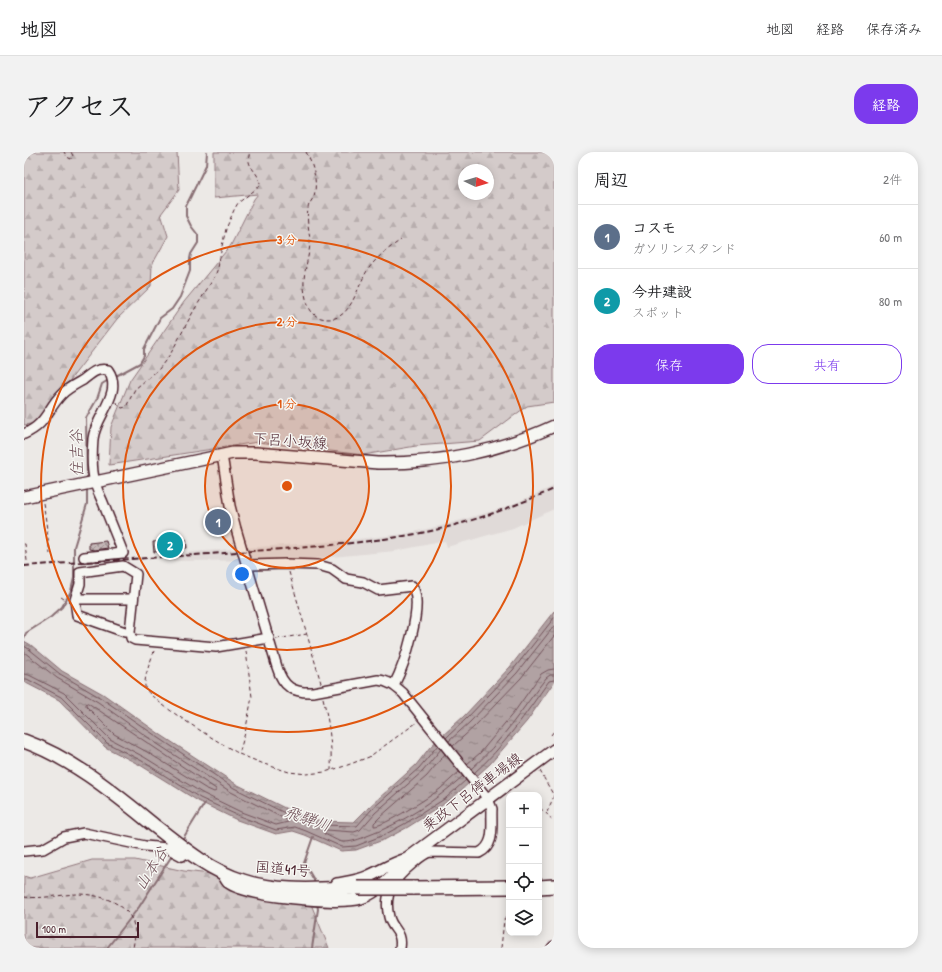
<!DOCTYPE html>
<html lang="ja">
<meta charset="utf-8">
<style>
:root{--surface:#fff;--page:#f2f2f2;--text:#202124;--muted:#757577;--line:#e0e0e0;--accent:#7c3aed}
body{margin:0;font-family:"Patrick Hand","Klee One",sans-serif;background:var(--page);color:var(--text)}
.controls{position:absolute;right:12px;bottom:12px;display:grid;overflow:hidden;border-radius:8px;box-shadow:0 2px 10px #0003}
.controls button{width:36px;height:36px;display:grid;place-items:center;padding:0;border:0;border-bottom:1px solid var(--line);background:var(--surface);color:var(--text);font:20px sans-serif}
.compass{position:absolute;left:434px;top:12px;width:36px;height:36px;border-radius:50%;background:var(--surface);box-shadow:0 2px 10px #0003;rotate:94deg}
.scale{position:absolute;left:12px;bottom:10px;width:103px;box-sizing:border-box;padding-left:4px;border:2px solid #4a1f2b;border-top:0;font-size:11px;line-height:14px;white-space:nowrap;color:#4a1f2b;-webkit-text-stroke:3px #f6f6f2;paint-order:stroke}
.you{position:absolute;left:218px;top:422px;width:14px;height:14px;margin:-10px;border:3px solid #fff;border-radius:50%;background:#1a73e8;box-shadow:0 0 0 6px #1a73e833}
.badge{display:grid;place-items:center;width:26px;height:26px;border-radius:50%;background:var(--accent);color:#fff;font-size:13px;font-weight:700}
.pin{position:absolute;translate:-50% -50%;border:2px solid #fff;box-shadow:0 1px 4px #0006}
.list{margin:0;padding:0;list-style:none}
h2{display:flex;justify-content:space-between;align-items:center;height:52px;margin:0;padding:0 16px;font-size:17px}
h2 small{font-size:13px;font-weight:400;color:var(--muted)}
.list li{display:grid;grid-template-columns:26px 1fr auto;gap:12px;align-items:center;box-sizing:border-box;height:64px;padding:0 16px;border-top:1px solid var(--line)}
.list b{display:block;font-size:15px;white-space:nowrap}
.list p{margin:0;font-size:13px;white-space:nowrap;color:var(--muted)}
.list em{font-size:13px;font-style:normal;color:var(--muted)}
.actions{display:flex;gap:8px;padding:12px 16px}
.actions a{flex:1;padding:9px 0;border:1px solid var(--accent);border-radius:16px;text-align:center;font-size:14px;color:var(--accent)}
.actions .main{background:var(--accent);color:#fff}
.icon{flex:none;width:22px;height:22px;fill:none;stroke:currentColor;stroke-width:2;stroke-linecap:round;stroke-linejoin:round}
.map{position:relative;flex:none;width:530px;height:796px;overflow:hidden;border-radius:16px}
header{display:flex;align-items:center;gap:24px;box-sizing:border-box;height:56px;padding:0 20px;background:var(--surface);border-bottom:1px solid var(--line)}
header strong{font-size:19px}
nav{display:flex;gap:22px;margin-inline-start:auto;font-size:14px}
.intro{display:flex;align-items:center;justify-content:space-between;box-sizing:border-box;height:96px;padding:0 24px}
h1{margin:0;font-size:28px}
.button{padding:10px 18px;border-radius:16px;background:var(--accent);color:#fff;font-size:14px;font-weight:700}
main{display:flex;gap:24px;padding:0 24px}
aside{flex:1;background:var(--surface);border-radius:16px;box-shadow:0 2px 10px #0003}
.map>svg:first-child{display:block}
</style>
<header>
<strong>地図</strong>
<nav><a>地図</a><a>経路</a><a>保存済み</a></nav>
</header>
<div class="intro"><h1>アクセス</h1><a class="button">経路</a></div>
<main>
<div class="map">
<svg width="530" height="796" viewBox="0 0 530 796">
<defs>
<pattern id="forest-firs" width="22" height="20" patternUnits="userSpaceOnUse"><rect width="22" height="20" fill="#d4cbca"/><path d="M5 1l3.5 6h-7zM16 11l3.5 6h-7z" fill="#b8aeae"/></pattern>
<pattern id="water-ripples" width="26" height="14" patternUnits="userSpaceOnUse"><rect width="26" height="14" fill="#b1a2a3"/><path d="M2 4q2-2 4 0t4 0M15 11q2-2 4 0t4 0" fill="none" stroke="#928385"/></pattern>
<pattern id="building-cross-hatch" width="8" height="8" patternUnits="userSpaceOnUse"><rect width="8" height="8" fill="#c4b7b7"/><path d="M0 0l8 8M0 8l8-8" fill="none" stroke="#a19495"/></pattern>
</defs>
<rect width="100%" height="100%" fill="#ece9e6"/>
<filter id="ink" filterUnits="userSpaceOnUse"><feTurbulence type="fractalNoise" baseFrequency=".025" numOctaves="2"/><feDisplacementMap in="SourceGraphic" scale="8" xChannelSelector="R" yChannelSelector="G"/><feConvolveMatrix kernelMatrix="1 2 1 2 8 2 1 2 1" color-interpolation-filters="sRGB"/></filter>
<g filter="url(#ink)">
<path fill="#e0dad8" d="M530,334V357L489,376L423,395L421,389L371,399L276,408L142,409L141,402L315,389L380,382L420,373L482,355Z"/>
<path fill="url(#forest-firs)" stroke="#8f757a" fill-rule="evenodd" d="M0,0H153L155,38L137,62L144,84L128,113L127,134L93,167L13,271L0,273Z
M190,0H530V250L503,254L456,289L392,294L339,303L234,290L85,313L87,275L106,228L160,150L207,93L230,47L234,42L190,46ZM440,18H464V42H440Z
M68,708H111L160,719L195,723L282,740L305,796H0V724L6,726Z"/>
<path fill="url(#water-ripples)" stroke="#886e73" d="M530,459V530L503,569L466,612L425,649L384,675L362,687L332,698L317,699L281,683L269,679L252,682L213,668L174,649L116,613L81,595L35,548L0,530V489L7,493L38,519L79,542L137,583L212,632L273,662L297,669L330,670L345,655L392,613L406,595L440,564L486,515Z"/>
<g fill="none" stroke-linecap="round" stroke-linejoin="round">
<path stroke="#73535b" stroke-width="1" d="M0,494L5,497L36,522L77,546L135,586L210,636L271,666L297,673L333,674L348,657L395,616L414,593
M0,500L33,526L74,550L132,591L207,640L263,668L264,670L252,673L217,660L178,641L120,605L86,587L40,541L5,523L0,522
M0,527H3L37,545L83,591L118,609L176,646L215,664L252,678L271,675L282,679L318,695L332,694L360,683L382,671L422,646L442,628
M64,551L192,637V639L190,640L181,636L123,600L90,582L62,554V552Z
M422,586L442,567L489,518L530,466
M425,589L446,570L493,521L530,474
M429,594L450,575L497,526L530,484
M417,597L399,619L351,661L336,678L330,680L302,678L300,682C306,684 314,690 320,690C328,690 336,687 343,684C379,671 411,649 439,624
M421,602L403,624L356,665L350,671V674C359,675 407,644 416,637C423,631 429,625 435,620
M443,612L456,601L491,559L517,522L524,518L530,517
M447,617C477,591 498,557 522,526L526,523H530
M450,621C480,595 502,561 525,529L530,528"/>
<path stroke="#886e73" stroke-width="2" d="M90,225L116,211L120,204V197L136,166L148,157L156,145L166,119V107L167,102L174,91V83L167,74L162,64V54L182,13L183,0
M63,328L62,266L73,247L78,232L86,227
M0,486L2,481L27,465L38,455L47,439L50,426V395L63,352V335
M289,685L280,711L290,728L291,733
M158,688L181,651
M83,796L115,755L149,702
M288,796L294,757L293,752"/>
</g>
<path fill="url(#building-cross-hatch)" stroke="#4a1f2b" d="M162,387L163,396L130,400L129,390Z
M82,389L84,396L70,398L65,397V391Z"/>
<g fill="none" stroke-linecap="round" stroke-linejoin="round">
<defs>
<path id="minor" d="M0,282C23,272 23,257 38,242C44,236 52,232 59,228C68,221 72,216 84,218C100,241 71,264 69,287C68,300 67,317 71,330C72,337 77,345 80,353C86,369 93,385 99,401L60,405
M198,303L206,354L212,377L253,515C259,535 269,541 289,540L354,528C365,529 371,534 379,541L464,647L468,657C467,673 472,693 455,701L406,700C399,702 394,707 388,712C370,727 359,741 365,765C368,778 379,779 376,796
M223,413L263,412L294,413L308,417L322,427L339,430L354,438L388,434C401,452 380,514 370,533
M52,447H109
M106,480H101L53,463L51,448L56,432V420L99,414L112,422L106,480L107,486L111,488L192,495L245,486
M0,699L19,697L40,685L60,681L121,694L143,696L158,704L163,699
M528,796L530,794"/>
<path id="major" d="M0,345L209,301H232L354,311C414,312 476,299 530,274
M199,722C201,725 202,728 204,730C222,744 315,753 337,746C353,741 373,721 383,707
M313,732C324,730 335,729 345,724C358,718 369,711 383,707L530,598"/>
<path id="highway" d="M0,589C50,607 91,642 132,675C159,696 185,718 219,729C255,741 296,737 333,736
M515,735L530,734
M388,736L485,735"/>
</defs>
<use href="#minor" stroke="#4a1f2b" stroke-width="12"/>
<use href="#major" stroke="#4a1f2b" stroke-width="14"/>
<use href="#highway" stroke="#4a1f2b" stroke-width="16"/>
<path stroke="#4a1f2b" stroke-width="1" stroke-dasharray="4 3" stroke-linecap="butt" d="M40,0L43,5L47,7L49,4L47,0
M282,0C289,13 294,29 290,44C288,49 284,52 284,57C282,69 286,80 286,91C285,108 277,124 281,142C283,152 286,163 297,166C328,174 332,133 345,116C354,104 365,96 377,88
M93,250L94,253L98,256L102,255L111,237L135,217L147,201L169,160L191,124L194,116L198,94L202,77L210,58L214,51L236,34C237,19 220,17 226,0
M19,351L21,362L26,402
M0,392H1L3,409
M265,420L297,531
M37,445L43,449
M252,487L283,482
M130,499C127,509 120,523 121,535C124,548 199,593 214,601
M222,499L228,545L221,581L215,602L240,612L265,620L283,622L301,620L321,614L345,605L392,571
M299,546C305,570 308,593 307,618
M527,583L530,579
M516,619L530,644
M515,657C522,658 523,664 528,667L530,664
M523,660L530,644
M0,745C19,747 34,743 53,742C74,742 105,750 110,774C112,781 110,790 109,796
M477,796L480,768L485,759"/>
<use href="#minor" stroke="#f6f6f2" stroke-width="9"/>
<use href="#major" stroke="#f6f6f2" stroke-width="11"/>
<use href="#highway" stroke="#f6f6f2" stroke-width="13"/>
<path stroke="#4a1f2b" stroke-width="2" stroke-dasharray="6 3" stroke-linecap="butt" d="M0,414C71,409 143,405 214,400C270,396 325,393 380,384C432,376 482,358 530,337"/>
<defs>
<path id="highway-bridge" d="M333,736H388"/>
</defs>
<use href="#highway-bridge" stroke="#4a1f2b" stroke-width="16" stroke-linecap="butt"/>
<use href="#highway-bridge" stroke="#f6f6f2" stroke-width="13"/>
</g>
</g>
<circle cx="263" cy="334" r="82" fill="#e0560e" fill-opacity=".12"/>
<g fill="none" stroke="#e0560e" stroke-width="2">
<circle cx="263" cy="334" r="82"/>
<circle cx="263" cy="334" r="164"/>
<circle cx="263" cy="334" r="246"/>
</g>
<g text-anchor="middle" stroke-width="3" stroke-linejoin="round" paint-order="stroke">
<g font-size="15" fill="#4a1f2b" stroke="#f6f6f2">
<text transform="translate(266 289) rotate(4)" y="5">下呂小坂線</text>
<text transform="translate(448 640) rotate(-37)" y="5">乗政下呂停車場線</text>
<text transform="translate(259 717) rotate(5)" y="5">国道41号</text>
</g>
<g font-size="16" font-style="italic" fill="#6e4d55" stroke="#f6f6f2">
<text transform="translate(52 301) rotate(-91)" y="6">住吉谷</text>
<text transform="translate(284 666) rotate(19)" y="6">飛騨川</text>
<text transform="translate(127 716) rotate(-58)" y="6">山本谷</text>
</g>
</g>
<circle cx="263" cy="334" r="6" fill="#e0560e" stroke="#f6f6f2" stroke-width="2"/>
<g font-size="12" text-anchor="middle" font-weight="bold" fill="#e0560e" stroke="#f6f6f2" stroke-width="3" stroke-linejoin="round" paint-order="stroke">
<text x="263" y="92">3 分</text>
<text x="263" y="174">2 分</text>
<text x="263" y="256">1 分</text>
</g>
</svg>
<div class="controls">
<button>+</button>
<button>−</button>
<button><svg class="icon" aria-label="locate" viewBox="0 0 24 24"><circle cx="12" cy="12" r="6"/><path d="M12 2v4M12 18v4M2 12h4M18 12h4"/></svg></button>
<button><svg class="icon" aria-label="layers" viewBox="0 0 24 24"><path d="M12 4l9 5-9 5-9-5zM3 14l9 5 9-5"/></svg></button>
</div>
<svg class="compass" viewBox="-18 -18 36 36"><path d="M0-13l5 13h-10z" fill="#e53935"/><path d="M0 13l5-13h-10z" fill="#757577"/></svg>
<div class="scale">100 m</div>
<div class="you"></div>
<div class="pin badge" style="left:194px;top:370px;background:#5c6f8a">1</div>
<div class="pin badge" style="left:146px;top:393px;background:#0f9aa8">2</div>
</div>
<aside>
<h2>周辺<small>2件</small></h2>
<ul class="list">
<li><span class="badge" style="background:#5c6f8a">1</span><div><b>コスモ</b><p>ガソリンスタンド</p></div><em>60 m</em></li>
<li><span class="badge" style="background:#0f9aa8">2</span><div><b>今井建設</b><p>スポット</p></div><em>80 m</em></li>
</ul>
<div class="actions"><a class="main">保存</a><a>共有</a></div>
</aside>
</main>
